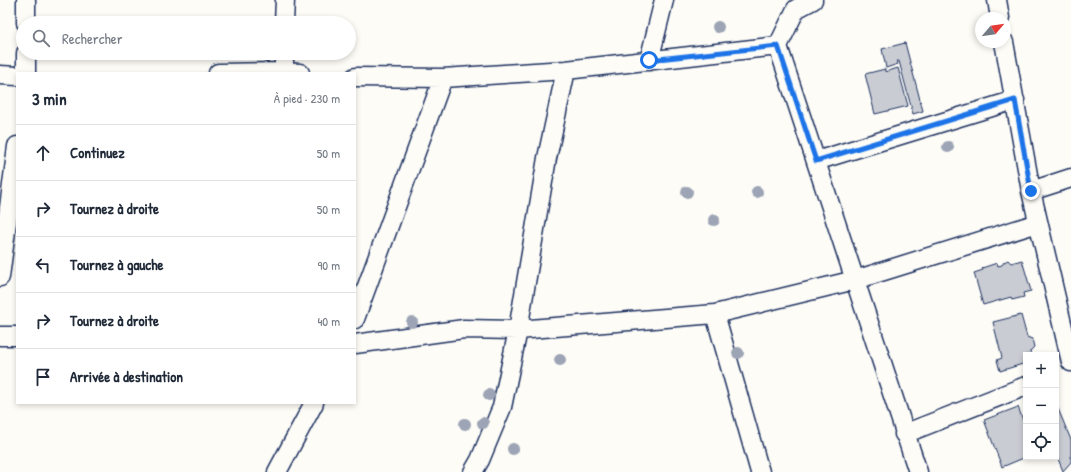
<!DOCTYPE html>
<html lang="fr">
<meta charset="utf-8">
<style>
:root{--surface:#fff;--page:#f6f6f7;--text:#1f2937;--muted:#747a83;--line:#e0e1e3}
body{margin:0;font-family:"Patrick Hand",sans-serif;background:var(--page);color:var(--text)}
.controls{position:absolute;right:12px;bottom:12px;display:grid;overflow:hidden;border-radius:0px;box-shadow:0 2px 6px #0003}
.controls button{width:36px;height:36px;display:grid;place-items:center;padding:0;border:0;border-bottom:1px solid var(--line);background:var(--surface);color:var(--text);font:20px sans-serif}
.compass{position:absolute;left:975px;top:12px;width:36px;height:36px;border-radius:50%;background:var(--surface);box-shadow:0 2px 6px #0003;rotate:61deg}
.stop{position:absolute;width:12px;height:12px;margin:-9px;border:3px solid #1a73e8;border-radius:50%;background:#fff}
.stop.end{background:#1a73e8;border-color:#fff;box-shadow:0 1px 4px #0008}
.list{margin:0;padding:0;list-style:none}
h2{display:flex;justify-content:space-between;align-items:center;height:52px;margin:0;padding:0 16px;font-size:17px}
h2 small{font-size:13px;font-weight:400;color:var(--muted)}
.list li{display:grid;grid-template-columns:26px 1fr auto;gap:12px;align-items:center;box-sizing:border-box;height:56px;padding:0 16px;border-top:1px solid var(--line)}
.list b{display:block;font-size:15px;white-space:nowrap}
.list em{font-size:13px;font-style:normal;color:var(--muted)}
.icon{flex:none;width:22px;height:22px;fill:none;stroke:currentColor;stroke-width:2;stroke-linecap:round;stroke-linejoin:round}
.map{position:relative;flex:none;width:1071px;height:472px;overflow:hidden}
.search{position:absolute;background:var(--surface);box-shadow:0 2px 6px #0003;left:16px;top:16px;width:340px;height:44px;display:flex;align-items:center;gap:10px;box-sizing:border-box;padding:0 14px;border-radius:22px;color:var(--muted);font-size:15px}
.panel{position:absolute;background:var(--surface);box-shadow:0 2px 6px #0003;left:16px;top:72px;width:340px;height:332px;border-radius:0px}
.map>svg:first-child{display:block}
</style>
<div class="map">
<svg width="1071" height="472" viewBox="0 0 1071 472">
<rect width="100%" height="100%" fill="#fdfcf7"/>
<filter id="ink" filterUnits="userSpaceOnUse"><feTurbulence type="fractalNoise" baseFrequency=".025" numOctaves="2"/><feDisplacementMap in="SourceGraphic" scale="8" xChannelSelector="R" yChannelSelector="G"/><feConvolveMatrix kernelMatrix="1 2 1 2 8 2 1 2 1" color-interpolation-filters="sRGB"/></filter>
<g filter="url(#ink)">
<path fill="#c9ccd3" stroke="#1b2f5e" d="M905,43L923,111L913,114L899,61H897L898,64L886,68L882,49Z
M898,68L908,106L875,114L865,74L885,69V72Z
M1008,260L1011,263L1022,260L1031,291L1023,293L1024,297L1012,300L1011,297L983,305L974,273L983,270L982,268L997,263L998,266L1002,265L1004,262Z
M1021,315L1027,337L1032,339L1034,347L1030,351L1031,355H1026V363L1000,371L997,360L1002,358L993,322Z
M1056,404L1071,440V462L1063,471L1056,454Z
M1018,407L1026,428V457L1002,467L984,420Z"/>
<g fill="none" stroke-linecap="round" stroke-linejoin="round">
<defs>
<path id="minor" d="M997,0L1000,18
M26,23V0
M284,23L285,0
M1004,42L1031,191L1071,362
M778,46L918,472
M649,61L664,0
M284,72V53
M26,73V53
M218,73L284,72L300,73
M0,75L17,76
M355,77L443,78L566,70L778,46L796,9L813,0
M816,161L1015,100
M1031,191L1071,178
M0,277L17,146
M715,314L760,472
M355,319L443,78
M0,336H17
M355,344L464,329L518,330L715,314L855,280L1038,223
M904,434L1026,386
M277,472L314,403
M473,472L480,460L502,407L518,330L547,158L566,70"/>
</defs>
<use href="#minor" stroke="#1b2f5e" stroke-width="21"/>
<use href="#minor" stroke="#fdfcf7" stroke-width="18"/>
</g>
<g fill="#9ca4b5">
<circle cx="718" cy="27" r="6"/>
<circle cx="948" cy="147" r="6"/>
<circle cx="687" cy="192" r="6"/>
<circle cx="757" cy="192" r="6"/>
<circle cx="714" cy="220" r="6"/>
<circle cx="412" cy="322" r="6"/>
<circle cx="738" cy="353" r="6"/>
<circle cx="560" cy="360" r="6"/>
<circle cx="489" cy="395" r="6"/>
<circle cx="483" cy="423" r="6"/>
<circle cx="465" cy="424" r="6"/>
<circle cx="513" cy="449" r="6"/>
</g>
</g>
<g fill="none" stroke-linecap="round" stroke-linejoin="round" filter="url(#ink)">
<path stroke="#1a73e8" stroke-width="5" d="M649,60L778,46L816,161L1015,100L1031,191"/>
</g>
</svg>
<div class="controls">
<button>+</button>
<button>−</button>
<button><svg class="icon" aria-label="locate" viewBox="0 0 24 24"><circle cx="12" cy="12" r="6"/><path d="M12 2v4M12 18v4M2 12h4M18 12h4"/></svg></button>
</div>
<svg class="compass" viewBox="-18 -18 36 36"><path d="M0-13l5 13h-10z" fill="#e53935"/><path d="M0 13l5-13h-10z" fill="#747a83"/></svg>
<div class="stop" style="left:649px;top:60px"></div>
<div class="stop end" style="left:1031px;top:191px"></div>
<div class="search"><svg class="icon" aria-label="search" viewBox="0 0 24 24"><circle cx="10" cy="10" r="6"/><path d="M15 15l6 6"/></svg>Rechercher</div>
<section class="panel">
<h2>3 min<small>À pied · 230 m</small></h2>
<ul class="list">
<li><svg class="icon" aria-label="ahead" viewBox="0 0 24 24"><path d="M12 20V5M6 11l6-6 6 6"/></svg><div><b>Continuez</b></div><em>50 m</em></li>
<li><svg class="icon" aria-label="right" viewBox="0 0 24 24"><path d="M7 20v-9h11M14 6l5 5-5 5"/></svg><div><b>Tournez à droite</b></div><em>50 m</em></li>
<li><svg class="icon" aria-label="left" viewBox="0 0 24 24"><path d="M17 20v-9H6M10 6l-5 5 5 5"/></svg><div><b>Tournez à gauche</b></div><em>90 m</em></li>
<li><svg class="icon" aria-label="right" viewBox="0 0 24 24"><path d="M7 20v-9h11M14 6l5 5-5 5"/></svg><div><b>Tournez à droite</b></div><em>40 m</em></li>
<li><svg class="icon" aria-label="arrive" viewBox="0 0 24 24"><path d="M6 21V4h12l-3 4 3 4H6"/></svg><div><b>Arrivée à destination</b></div></li>
</ul>
</section>
</div>
